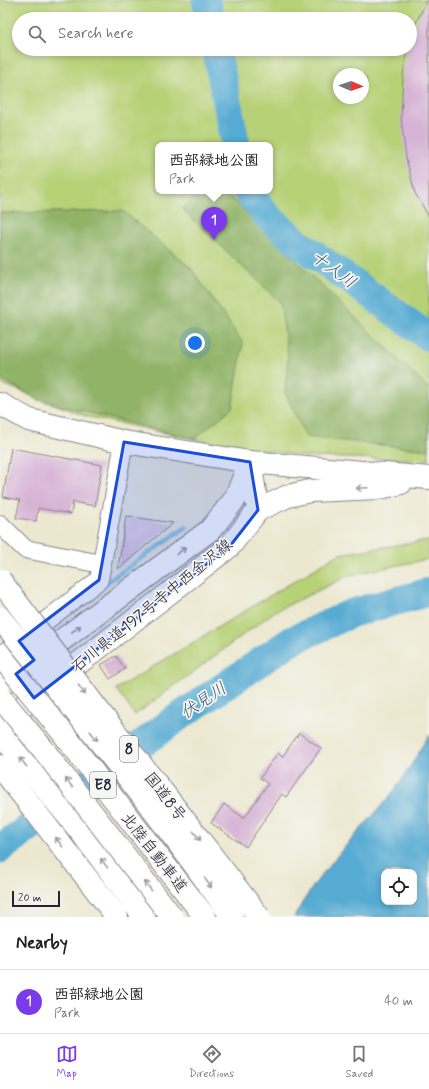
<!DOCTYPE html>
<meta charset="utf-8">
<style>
:root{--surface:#fff;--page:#f6f6f6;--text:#202124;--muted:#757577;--line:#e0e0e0;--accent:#7c3aed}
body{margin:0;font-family:Mynerve,"Klee One",sans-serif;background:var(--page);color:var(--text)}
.controls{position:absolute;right:12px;bottom:12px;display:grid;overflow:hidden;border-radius:8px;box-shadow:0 2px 6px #0003}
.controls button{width:36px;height:36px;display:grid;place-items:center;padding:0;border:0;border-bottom:1px solid var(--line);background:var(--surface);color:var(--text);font:20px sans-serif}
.compass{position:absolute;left:333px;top:68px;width:36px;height:36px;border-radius:50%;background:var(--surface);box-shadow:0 2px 6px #0003;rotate:92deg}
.scale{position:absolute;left:12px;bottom:10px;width:48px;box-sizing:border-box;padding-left:4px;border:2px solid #22223b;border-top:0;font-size:11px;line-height:14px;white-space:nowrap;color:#22223b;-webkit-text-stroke:3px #f6f6f2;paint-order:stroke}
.you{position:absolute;left:195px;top:343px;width:14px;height:14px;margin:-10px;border:3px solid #fff;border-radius:50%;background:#1a73e8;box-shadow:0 0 0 6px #1a73e833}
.badge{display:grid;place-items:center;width:26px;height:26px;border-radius:50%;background:var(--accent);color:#fff;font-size:13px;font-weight:700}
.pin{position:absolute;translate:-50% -33px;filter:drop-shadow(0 1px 2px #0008)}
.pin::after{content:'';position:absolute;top:21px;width:14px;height:12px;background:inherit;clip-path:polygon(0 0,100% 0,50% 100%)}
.popup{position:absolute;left:155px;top:142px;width:118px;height:52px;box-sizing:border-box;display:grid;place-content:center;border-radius:8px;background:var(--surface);filter:drop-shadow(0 1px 3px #0005);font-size:13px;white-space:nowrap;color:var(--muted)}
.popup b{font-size:15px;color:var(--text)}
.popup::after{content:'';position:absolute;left:50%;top:100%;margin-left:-8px;border:8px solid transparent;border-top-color:var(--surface)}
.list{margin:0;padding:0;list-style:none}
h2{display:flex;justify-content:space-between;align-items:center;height:52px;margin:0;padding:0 16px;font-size:17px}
h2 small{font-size:13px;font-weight:400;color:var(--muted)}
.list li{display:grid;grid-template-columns:26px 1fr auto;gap:12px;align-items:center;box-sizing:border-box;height:64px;padding:0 16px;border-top:1px solid var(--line)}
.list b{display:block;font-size:15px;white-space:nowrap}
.list p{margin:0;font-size:13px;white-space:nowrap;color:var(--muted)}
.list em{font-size:13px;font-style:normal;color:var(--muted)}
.icon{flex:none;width:22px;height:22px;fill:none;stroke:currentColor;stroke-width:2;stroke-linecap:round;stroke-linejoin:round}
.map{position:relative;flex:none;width:429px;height:917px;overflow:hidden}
.search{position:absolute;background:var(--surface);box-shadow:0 2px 6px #0003;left:12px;right:12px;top:12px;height:44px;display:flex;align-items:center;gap:10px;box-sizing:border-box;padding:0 14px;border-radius:22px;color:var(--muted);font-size:15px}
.sheet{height:116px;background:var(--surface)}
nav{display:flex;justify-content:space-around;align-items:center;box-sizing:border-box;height:56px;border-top:1px solid var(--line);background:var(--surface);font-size:11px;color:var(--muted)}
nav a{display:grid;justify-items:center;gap:2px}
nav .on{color:var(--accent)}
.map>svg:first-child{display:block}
</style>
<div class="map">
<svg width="429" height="917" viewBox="0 0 429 917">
<rect width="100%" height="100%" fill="#f6f6f2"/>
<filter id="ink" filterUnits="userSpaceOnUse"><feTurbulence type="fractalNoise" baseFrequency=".025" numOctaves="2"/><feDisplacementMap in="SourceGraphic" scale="8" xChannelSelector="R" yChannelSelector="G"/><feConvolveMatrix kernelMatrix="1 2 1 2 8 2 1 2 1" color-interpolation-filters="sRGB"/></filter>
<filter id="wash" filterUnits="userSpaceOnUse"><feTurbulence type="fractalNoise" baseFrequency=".012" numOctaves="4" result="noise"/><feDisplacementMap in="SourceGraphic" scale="16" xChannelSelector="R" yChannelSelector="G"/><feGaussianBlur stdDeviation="0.9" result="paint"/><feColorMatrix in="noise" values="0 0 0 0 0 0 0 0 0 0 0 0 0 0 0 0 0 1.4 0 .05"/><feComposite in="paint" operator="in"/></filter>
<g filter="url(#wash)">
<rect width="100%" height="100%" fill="#ece8d0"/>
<path fill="#b7d177" stroke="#6c7a59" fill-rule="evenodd" d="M0,0H429V460L309,457L198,440L85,416L0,383ZM19,19H410V49H19ZM339,74H363V98H339ZM158,145H270V191H158Z
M429,540V559L350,575L274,612L135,715L116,689L339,554Z"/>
<path fill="#91b368" stroke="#5a6a52" d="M203,191H224L429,389V450L306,437L285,393L288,356L280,302L182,209Z
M123,211L191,268L243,343L232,408L194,439L38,400L0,378V213Z"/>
<path fill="#57abd3" stroke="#3c6687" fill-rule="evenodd" d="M429,735V917H294C318,872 356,836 389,797C405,778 416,756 429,735ZM384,872H414V902H384Z"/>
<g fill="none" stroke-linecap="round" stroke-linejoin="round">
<path stroke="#57abd3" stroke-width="5" d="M103,585L186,527"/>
<path stroke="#57abd3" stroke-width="29" d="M206,0L210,19
M216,49L236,145
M247,191L267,216L297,242L429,337
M0,849L177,718L291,641L352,613L429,592"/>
</g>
<g id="blocks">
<path fill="#d7b4d5" d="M427,0H429V217L415,193L406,158L401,118L403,75L407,49H410V35Z
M11,448L102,465L95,506L73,502L71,514L38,508L36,521L16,518L20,500L3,497Z
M126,516L173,523L118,569Z
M116,656L125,669L110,679L101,665Z
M299,733L321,748L286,797L282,794L246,847L211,823L224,804L244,818L268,784L260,778L278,753L282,757Z"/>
</g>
</g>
<g filter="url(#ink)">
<use href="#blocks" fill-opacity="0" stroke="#878586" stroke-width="1"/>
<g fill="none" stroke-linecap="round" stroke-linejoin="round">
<defs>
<path id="minor" d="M0,524L25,549L101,564
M0,656L99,580L124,442"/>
<path id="secondary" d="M0,404L29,420L124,442L250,462L429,478
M258,510L288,496L310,491L380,488L401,483
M0,686L210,530L235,499L250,462
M0,724L230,546L258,510L250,462"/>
<path id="trunk" d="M0,766L117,917"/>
<path id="motorway" d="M0,733L81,832L144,917"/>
</defs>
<use href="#minor" stroke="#878586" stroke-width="20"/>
<use href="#secondary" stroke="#878586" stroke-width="24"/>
<use href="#trunk" stroke="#878586" stroke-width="24"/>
<use href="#motorway" stroke="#878586" stroke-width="24"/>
<use href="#minor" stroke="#fff" stroke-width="18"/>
<use href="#secondary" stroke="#fff" stroke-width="22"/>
<use href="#trunk" stroke="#fff" stroke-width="22"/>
<use href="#motorway" stroke="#fff" stroke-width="22"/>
<defs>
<path id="trunk-bridge" d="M0,580L98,710L162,791L259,917"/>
<path id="motorway-bridge" d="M0,618C79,716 160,814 232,917
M0,655L63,733L205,917
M0,697L42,748L172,917"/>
</defs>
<use href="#trunk-bridge" stroke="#878586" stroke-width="24" stroke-linecap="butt"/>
<use href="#motorway-bridge" stroke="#878586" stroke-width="24" stroke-linecap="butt"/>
<use href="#trunk-bridge" stroke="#fff" stroke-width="22"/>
<use href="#motorway-bridge" stroke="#fff" stroke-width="22"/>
</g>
<defs><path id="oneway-shaft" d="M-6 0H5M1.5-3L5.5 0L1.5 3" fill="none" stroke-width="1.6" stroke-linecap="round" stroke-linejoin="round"/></defs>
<g stroke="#9c9ca7">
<use href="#oneway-shaft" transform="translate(362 488) rotate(177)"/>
<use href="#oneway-shaft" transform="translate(181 551) rotate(-37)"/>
<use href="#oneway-shaft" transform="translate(76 629) rotate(-37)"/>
<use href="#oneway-shaft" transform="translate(82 690) rotate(53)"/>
<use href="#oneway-shaft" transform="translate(94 736) rotate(51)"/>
<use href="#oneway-shaft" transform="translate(23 762) rotate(-129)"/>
<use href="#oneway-shaft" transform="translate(69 783) rotate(-127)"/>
<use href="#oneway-shaft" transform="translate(197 836) rotate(52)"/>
<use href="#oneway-shaft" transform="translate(59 842) rotate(-127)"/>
<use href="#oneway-shaft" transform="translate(104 863) rotate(-126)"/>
<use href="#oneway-shaft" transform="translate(208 883) rotate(54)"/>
<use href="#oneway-shaft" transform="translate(148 886) rotate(-127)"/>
</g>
</g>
<path fill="#1d4ed8" fill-opacity="0.2" stroke="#1d4ed8" stroke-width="3" stroke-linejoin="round" d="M124,442L250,462L258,510L230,546L34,698L16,674L34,660L19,641L99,580Z"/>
<g text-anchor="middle" stroke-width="3.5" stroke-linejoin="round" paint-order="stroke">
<g fill="#f6f6f2" stroke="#626272" stroke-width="1">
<rect x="120" y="736" width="18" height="26" rx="3"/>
<rect x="90" y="772" width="26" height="26" rx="3"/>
</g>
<g font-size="15" font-weight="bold" fill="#22223b">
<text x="129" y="754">8</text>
<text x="103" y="790">E8</text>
</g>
<g font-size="16" fill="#22223b" stroke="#f6f6f2">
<text transform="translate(151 605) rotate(-39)" y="6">石川県道197号寺中西金沢線</text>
<text transform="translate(166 796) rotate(52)" y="6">国道8号</text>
<text transform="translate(155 852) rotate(52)" y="6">北陸自動車道</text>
</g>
<g font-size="17" font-style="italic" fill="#375978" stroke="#f6f6f2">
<text transform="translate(334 269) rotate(36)" y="6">十人川</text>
<text transform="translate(203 700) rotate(-34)" y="6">伏見川</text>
</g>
</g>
</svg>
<div class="controls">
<button><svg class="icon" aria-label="locate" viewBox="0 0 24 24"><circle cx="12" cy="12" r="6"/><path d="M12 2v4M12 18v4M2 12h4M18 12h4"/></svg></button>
</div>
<svg class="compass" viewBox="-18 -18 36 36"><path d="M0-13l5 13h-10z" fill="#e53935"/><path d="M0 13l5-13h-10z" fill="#757577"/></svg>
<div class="scale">20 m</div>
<div class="you"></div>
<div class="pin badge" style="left:214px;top:240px">1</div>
<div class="popup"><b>西部緑地公園</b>Park</div>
<div class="search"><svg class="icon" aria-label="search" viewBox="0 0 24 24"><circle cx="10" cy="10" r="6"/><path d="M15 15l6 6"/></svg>Search here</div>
</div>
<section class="sheet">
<h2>Nearby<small></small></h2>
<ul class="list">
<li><span class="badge">1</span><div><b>西部緑地公園</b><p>Park</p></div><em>40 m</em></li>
</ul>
</section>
<nav>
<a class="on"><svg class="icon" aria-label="map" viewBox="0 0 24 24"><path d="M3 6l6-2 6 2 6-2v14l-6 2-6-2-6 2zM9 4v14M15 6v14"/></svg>Map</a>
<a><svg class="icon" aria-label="directions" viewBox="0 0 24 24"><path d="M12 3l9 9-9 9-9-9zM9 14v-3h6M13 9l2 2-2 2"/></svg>Directions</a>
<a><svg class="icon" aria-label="saved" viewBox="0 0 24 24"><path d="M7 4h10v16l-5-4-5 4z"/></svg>Saved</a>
</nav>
